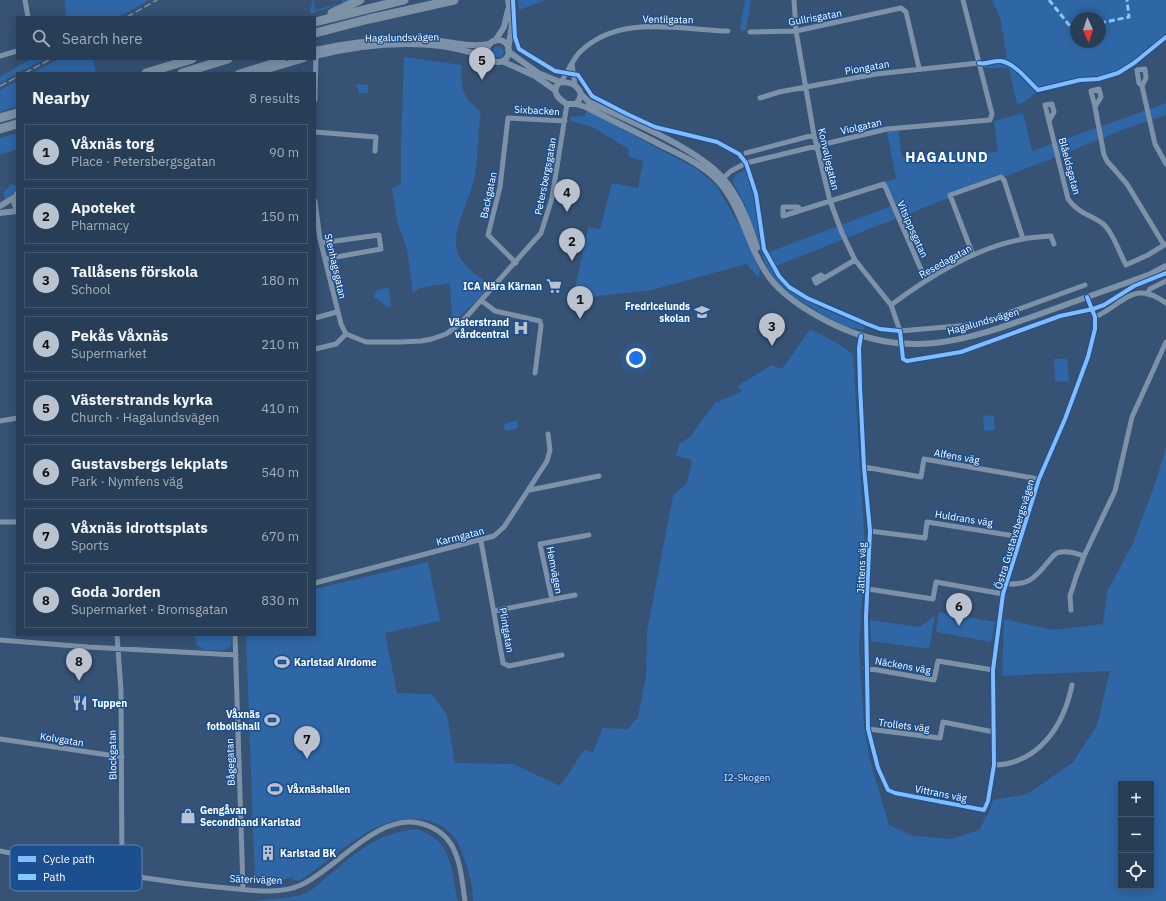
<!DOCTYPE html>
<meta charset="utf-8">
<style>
:root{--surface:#283e57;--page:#344961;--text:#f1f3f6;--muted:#a5aeba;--line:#44576d;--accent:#b9c2ce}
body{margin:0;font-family:"IBM Plex Sans",sans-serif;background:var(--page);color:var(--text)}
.controls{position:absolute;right:12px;bottom:12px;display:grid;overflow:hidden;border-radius:0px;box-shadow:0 2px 10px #0003}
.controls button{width:36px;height:36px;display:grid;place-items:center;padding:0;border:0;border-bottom:1px solid var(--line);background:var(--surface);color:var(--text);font:20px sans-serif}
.compass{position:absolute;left:1070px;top:12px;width:36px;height:36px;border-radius:50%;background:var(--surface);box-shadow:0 2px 10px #0003;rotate:177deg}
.you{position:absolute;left:636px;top:358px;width:14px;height:14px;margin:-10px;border:3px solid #fff;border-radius:50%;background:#1a73e8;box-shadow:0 0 0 6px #1a73e833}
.badge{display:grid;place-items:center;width:26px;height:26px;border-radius:50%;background:var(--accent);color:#111;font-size:13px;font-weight:700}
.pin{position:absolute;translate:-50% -33px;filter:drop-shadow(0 1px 2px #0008)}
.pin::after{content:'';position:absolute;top:21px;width:14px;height:12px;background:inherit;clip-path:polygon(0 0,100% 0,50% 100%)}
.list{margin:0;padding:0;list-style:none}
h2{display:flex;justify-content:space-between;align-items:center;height:52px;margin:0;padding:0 16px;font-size:17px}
h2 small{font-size:13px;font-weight:400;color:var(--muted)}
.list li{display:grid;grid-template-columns:26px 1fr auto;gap:12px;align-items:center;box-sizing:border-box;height:56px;margin:0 8px 8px;padding:0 8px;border:1px solid var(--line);border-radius:0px}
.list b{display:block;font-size:15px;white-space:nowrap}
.list p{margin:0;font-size:13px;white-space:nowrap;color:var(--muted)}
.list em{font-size:13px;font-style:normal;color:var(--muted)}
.icon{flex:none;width:22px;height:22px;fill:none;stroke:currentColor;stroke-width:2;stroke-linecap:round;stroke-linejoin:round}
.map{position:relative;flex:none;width:1166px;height:901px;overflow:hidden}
.search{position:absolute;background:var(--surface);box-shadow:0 2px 10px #0003;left:16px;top:16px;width:300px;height:44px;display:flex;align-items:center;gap:10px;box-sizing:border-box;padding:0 14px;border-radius:0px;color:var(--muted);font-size:15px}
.panel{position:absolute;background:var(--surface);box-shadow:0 2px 10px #0003;left:16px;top:72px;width:300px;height:564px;border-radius:0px}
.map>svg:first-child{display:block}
</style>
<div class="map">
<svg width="1166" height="901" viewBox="0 0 1166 901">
<rect width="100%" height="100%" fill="#365274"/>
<path fill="#2f66a5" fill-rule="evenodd" d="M65,0H149L119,17H66Z
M313,0H316L314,1L315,10L342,3V0H351L311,14L310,10Z
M518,0H546L519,10Z
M745,0H751L746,30H740Z
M992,0H1166V39L1138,62L1115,77L1102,81L1077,82L1037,92L1022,103L1017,104L1009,68H984L982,64L1007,58L1000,17ZM1076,18H1100V42H1076Z
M492.5 52a5.5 5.5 0 1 1 11 0a5.5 5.5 0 1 1-11 0Z
M404,57L462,65C460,85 462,99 481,111C477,135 479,161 473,184C468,201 454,229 456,246C458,263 477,276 490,284L478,299L452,325L450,283L420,288L413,293L407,250L397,221L392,188L401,184V145Z
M31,59H44L0,83V77Z
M59,59H93L96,73H32Z
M17,81V106L0,112V90Z
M356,84L368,85V93H359Z
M1166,103V115C1128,126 1092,143 1056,157C962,193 868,229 776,266L769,252L894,205L886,182L896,178L887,132L898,130L902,157L998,152L994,121L1023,113L1032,151Z
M588,111L697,169L716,185L744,233L760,271L759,278L746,264L652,290L573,299L588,227L600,229L612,183L638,188L643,161L628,156L629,149L592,127L571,121L570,117L583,116Z
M17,133V149L0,155V138Z
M747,168C755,192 756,215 761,240C772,295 819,306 865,326L863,330L846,327L820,313L795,297L776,281L766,266L745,205L733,182L735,176Z
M11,184L17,186L15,192L7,200L5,199L3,193Z
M389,288L391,306L387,307L374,297V294L378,290Z
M810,329L839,344L853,354L865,548L859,647L864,726L869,757L889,825L913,836L951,839L979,830L990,810L993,800L1028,794L1073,762L1097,725L1110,671L1002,676L1004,619L1053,630L1103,624L1107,592L1133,543L1156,481L1166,447V901H473C473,883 466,861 459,845C453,833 443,825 430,821C378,808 339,856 299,881L294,880L291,877L278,882H255L246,635H315V589L428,562L440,621L385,633L397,693L432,694L447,715L455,763L513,764L560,786L584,750L593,752L603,728L628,729L638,717L646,676L647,631L673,496L687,483L692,460L676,456L679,444L690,437L715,403L742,391L737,386L772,365L782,369ZM1121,784H1151V886H1121Z
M1054,359H1067L1069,381L1055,382Z
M994,415L995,430L984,431L983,416Z
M517,420L518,428L505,431L503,424Z
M939,612L995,622L991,642L936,632Z
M935,615L929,649L871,641L870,620L920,627Z
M194,635H232L231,646L225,650H205L197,645Z
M416,829C454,840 450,869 458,901H255C273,898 288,900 306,893C314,890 321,881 328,876C359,851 375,834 416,829Z"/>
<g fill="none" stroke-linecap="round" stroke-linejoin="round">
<path stroke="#7d92a8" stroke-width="5" d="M25,0L28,17
M794,0L796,31L814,135L830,201L842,233L855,260L891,305L900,331L969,325L986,321L1085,285
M750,32L796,31L901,8L906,12L919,68
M0,56L17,51
M572,64L575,85
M561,82C567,73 572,61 579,53C618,13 680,30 728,31
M1142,86L1146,78L1145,69L1137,70L1139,83L1142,86L1155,144L1166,164
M760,98L779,92L876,74L979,63
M315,100L316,53
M1095,107L1091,91L1099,89L1101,97L1095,107L1104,155L1107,161L1127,184L1164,245
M1049,121L1054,112L1052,104L1045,105L1068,199C1080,215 1088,213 1102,223C1113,232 1119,252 1126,265L1148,255L1166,244
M315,132L376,137L375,151
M746,153L814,135
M721,180L731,171L746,163L887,129L990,120L992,114L963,0
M315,201L320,239L341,324L346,334L366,342H400L421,341L432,339L446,334L460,324L541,233L552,198L567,104
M801,210L798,207H783V216L884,184L926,281
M321,243L379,235L381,249L325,259
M973,255L950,195L1001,177L1004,180L1023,239
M516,263L488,235L500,187L508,118L565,121
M825,278L821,275L814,279L816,283L855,260
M1147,294L1150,289L1166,281
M482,301L495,311L540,321L541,326L535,373
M891,305C930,276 975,248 1023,239C1032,237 1042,237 1051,236L1054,244
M1095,317C1124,304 1133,279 1166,303
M315,318L337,312
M861,336L859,348L860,386L864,467L870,531L866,617L868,729L878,768L888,790L895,793L984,810L988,801L994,765L993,670L1003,594L1039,479L1065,419L1088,357L1095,329V317L1087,297
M315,349L336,344L346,334
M0,421L17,418
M864,467L921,477L924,459L1039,479
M530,490L599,476
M0,522H17
M870,531L925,538L927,522L1021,537
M481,541L503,663L509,666L562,655
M315,583L494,536L504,527L547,461L550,450L548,434
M1007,584C1029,585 1035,578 1048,562C1051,559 1053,555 1057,553C1066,550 1075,553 1084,556
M868,589L933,599L936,582L1003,594
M552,600L540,544L589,535
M1071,610L1070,596L1076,577L1084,556L1115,491L1132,417L1166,342
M494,611L575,595
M117,635L121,691L122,875
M235,635L243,889
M0,640L88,647L236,655
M866,668L934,680L938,661L993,670
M868,729L940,738L943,722L994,732
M0,739L122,757
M994,765C1039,764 1064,725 1072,685
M0,851C76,866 149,881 227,888C250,890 279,895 301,885C335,870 376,814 419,823C459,832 460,866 465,901"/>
<path stroke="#7d92a8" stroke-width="6" d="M508,0L512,25L508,50
M487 51a11 11 0 1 1 22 0a11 11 0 1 1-22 0Z
M495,41L504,27L508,10
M315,50C353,41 390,38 429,40C449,41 469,48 490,44
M509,52L538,73L560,82
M315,56C355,46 400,41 441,46C457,48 474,53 489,58
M502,61L535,76L555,90
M238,73L283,59
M256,73L304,59
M581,94L589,102C627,120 695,147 722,177C740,197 749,223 757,248
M576,104L579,100L581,94C577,84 570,82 560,82C550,90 558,99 567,104H576L586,107C611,120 636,132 661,145C681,155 703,165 718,181C743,208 749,254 773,282C787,298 806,310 825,320C903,362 962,342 1040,314C1077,301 1114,287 1151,274L1166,266
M17,194L14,202L17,210
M0,206L15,197
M0,213L17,211"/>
<path stroke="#7e92a7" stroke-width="9" d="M332,13L360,0
M315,22L404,0
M315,33L369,19L454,0
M146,73L192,59
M182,73L228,59
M0,118L17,113
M0,129L17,124"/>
<path stroke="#7e92a7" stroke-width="1.5" stroke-dasharray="7 3" stroke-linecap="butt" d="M127,17L157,0
M25,73L51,59
M0,86L17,77"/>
<path stroke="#80caff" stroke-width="3" stroke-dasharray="6 3" stroke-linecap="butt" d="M1049,0L1074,31H1076
M1100,23L1129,17L1127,0"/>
<defs>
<path id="cycleway" d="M513,0L515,37L519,49L555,71L578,75L592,96L627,114L655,127L717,142L739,154L746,163L756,194L764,249L779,276L789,287L807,298L867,324L880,329L900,331L903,359L907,361L961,352L1060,316L1093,309L1104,305L1134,286L1166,273
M979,63C986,65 993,60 1001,61C1016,64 1027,80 1038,90L1080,80L1098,79L1118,73L1134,63L1166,37
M861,336L859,348L860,386L864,467L870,531L866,617L868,729L878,768L888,790L895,793L984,810L988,801L994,765L993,670L1003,594L1039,479L1065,419L1088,357L1095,329V317L1087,297"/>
</defs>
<use href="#cycleway" stroke="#1b4f8f" stroke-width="6"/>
<use href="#cycleway" stroke="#80bcff" stroke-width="4"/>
</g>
<defs>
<symbol id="supermarket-bare" viewBox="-9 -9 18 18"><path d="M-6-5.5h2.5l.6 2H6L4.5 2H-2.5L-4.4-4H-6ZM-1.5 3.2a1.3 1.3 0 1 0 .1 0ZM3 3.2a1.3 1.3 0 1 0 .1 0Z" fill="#b9c2ce" stroke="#1b4f8f" stroke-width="2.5" paint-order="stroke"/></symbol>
<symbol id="school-bare" viewBox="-9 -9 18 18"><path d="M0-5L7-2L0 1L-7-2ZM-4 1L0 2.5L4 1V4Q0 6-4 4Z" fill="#b9c2ce" stroke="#1b4f8f" stroke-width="2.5" paint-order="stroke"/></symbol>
<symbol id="hospital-bare" viewBox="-9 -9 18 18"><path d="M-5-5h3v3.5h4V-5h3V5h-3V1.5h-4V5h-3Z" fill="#b9c2ce" stroke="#1b4f8f" stroke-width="2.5" paint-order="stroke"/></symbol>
<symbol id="stadium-bare" viewBox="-9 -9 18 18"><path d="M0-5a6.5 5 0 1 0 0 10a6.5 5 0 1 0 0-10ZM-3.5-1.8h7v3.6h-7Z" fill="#b9c2ce" stroke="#1b4f8f" stroke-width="2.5" paint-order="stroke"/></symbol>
<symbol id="restaurant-bare" viewBox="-9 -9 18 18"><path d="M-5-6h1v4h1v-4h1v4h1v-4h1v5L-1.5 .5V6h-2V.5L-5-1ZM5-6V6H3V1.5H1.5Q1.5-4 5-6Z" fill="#b9c2ce" stroke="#1b4f8f" stroke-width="2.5" paint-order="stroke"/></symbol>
<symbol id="shop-bare" viewBox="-9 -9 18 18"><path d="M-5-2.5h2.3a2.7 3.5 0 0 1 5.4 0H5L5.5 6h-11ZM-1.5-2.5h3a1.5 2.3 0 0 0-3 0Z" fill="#b9c2ce" stroke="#1b4f8f" stroke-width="2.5" paint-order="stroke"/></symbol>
<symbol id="building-bare" viewBox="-9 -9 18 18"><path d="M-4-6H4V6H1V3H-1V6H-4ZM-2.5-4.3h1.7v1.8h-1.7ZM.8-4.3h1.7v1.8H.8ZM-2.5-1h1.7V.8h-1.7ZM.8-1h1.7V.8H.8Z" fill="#b9c2ce" stroke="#1b4f8f" stroke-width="2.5" paint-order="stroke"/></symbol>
</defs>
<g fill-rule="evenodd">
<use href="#supermarket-bare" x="543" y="275" width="22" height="22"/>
<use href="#school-bare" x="691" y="301" width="22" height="22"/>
<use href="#hospital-bare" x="510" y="317" width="22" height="22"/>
<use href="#stadium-bare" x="271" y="651" width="22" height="22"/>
<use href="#restaurant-bare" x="69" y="692" width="22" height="22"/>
<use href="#stadium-bare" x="261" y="709" width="22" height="22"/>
<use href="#stadium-bare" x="264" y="778" width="22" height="22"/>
<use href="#shop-bare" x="177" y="805" width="22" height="22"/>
<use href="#building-bare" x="257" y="842" width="22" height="22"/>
</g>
<g text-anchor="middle" stroke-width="3" stroke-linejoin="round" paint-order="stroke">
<g font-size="10" fill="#fff" stroke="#1b4f8f">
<text transform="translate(815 17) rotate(-10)" y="4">Gullrisgatan</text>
<text transform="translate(668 19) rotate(1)" y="4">Ventilgatan</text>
<text transform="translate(402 37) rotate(-1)" y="4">Hagalundsvägen</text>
<text transform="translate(867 67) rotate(-10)" y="4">Piongatan</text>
<text transform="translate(537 110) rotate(3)" y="4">Sixbacken</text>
<text transform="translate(861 126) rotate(-13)" y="4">Violgatan</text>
<text transform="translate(829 159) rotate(77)" y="4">Konvaljegatan</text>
<text transform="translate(1070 166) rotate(75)" y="4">Blåeldsgatan</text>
<text transform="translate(545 176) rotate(-79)" y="4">Petersbergsgatan</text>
<text transform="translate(488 195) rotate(-78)" y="4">Backgatan</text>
<text transform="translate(913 229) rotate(66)" y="4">Vitsippsgatan</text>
<text transform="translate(945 261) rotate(-29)" y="4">Resedagatan</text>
<text transform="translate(336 266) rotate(77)" y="4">Stenhagsgatan</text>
<text transform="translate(983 321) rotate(-16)" y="4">Hagalundsvägen</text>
<text transform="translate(957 456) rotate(10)" y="4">Alfens väg</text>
<text transform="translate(964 518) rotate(9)" y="4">Huldrans väg</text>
<text transform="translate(1014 534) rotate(-73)" y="4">Östra Gustavsbergsvägen</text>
<text transform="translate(460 536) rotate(-14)" y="4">Karmgatan</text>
<text transform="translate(861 568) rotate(-88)" y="4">Jättens väg</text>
<text transform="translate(555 570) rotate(79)" y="4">Hemvägen</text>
<text transform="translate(507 630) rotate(80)" y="4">Plintgatan</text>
<text transform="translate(903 665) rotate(10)" y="4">Näckens väg</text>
<text transform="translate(904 725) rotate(7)" y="4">Trollets väg</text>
<text transform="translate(62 739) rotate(9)" y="4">Kolvgatan</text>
<text transform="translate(112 755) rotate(-91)" y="4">Blockgatan</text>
<text transform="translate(230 762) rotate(-92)" y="4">Bågegatan</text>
<text transform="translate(941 793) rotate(11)" y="4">Vittrans väg</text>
<text transform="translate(256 879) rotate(2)" y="4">Säterivägen</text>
</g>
<g font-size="10" font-weight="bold" fill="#fff" stroke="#1b4f8f" text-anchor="start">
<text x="542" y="290" text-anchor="end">ICA Nära Kärnan</text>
<text x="690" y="310" text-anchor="end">Fredricelunds<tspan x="690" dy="12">skolan</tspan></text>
<text x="509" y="326" text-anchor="end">Västerstrand<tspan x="509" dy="12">vårdcentral</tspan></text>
<text x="294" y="666">Karlstad Airdome</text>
<text x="92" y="707">Tuppen</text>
<text x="260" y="718" text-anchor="end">Våxnäs<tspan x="260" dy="12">fotbollshall</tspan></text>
<text x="287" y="793">Våxnäshallen</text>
<text x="200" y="814">Gengåvan<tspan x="200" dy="12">Secondhand Karlstad</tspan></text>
<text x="280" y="857">Karlstad BK</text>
</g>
<g font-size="10" fill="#cfe3fa" stroke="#1b4f8f">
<text x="747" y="781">I2-Skogen</text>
</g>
<g font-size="14" font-weight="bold" letter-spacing="1" fill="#fff" stroke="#1b4f8f">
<text x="947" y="162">HAGALUND</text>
</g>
</g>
<rect x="10" y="845" width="132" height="46" rx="6" fill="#1b4f8f" stroke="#5f84b1" stroke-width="1"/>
<rect x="18" y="856" width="18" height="6" fill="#80bcff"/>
<rect x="18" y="874" width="18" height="6" fill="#80caff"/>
<g font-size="11" fill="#fff">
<text x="43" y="863">Cycle path</text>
<text x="43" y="881">Path</text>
</g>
</svg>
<div class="controls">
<button>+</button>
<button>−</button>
<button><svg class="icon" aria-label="locate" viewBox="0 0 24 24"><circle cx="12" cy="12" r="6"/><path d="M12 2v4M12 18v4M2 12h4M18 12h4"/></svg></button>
</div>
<svg class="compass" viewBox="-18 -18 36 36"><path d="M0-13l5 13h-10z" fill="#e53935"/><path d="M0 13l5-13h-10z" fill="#a5aeba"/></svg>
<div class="you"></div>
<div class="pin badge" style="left:580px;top:319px">1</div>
<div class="pin badge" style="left:572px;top:261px">2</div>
<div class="pin badge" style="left:772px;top:346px">3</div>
<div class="pin badge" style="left:567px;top:212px">4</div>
<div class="pin badge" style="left:482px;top:80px">5</div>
<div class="pin badge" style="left:959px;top:626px">6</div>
<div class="pin badge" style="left:307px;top:759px">7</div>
<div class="pin badge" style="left:79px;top:681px">8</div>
<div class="search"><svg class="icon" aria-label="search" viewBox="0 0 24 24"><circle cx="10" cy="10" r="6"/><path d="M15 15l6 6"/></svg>Search here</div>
<section class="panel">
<h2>Nearby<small>8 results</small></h2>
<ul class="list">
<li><span class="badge">1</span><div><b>Våxnäs torg</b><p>Place · Petersbergsgatan</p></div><em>90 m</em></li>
<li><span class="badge">2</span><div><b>Apoteket</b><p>Pharmacy</p></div><em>150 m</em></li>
<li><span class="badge">3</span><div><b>Tallåsens förskola</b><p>School</p></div><em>180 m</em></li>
<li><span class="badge">4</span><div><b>Pekås Våxnäs</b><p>Supermarket</p></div><em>210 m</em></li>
<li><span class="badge">5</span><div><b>Västerstrands kyrka</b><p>Church · Hagalundsvägen</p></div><em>410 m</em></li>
<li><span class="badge">6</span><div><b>Gustavsbergs lekplats</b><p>Park · Nymfens väg</p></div><em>540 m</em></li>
<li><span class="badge">7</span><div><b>Våxnäs idrottsplats</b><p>Sports</p></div><em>670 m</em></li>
<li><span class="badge">8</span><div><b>Goda Jorden</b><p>Supermarket · Bromsgatan</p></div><em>830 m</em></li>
</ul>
</section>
</div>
